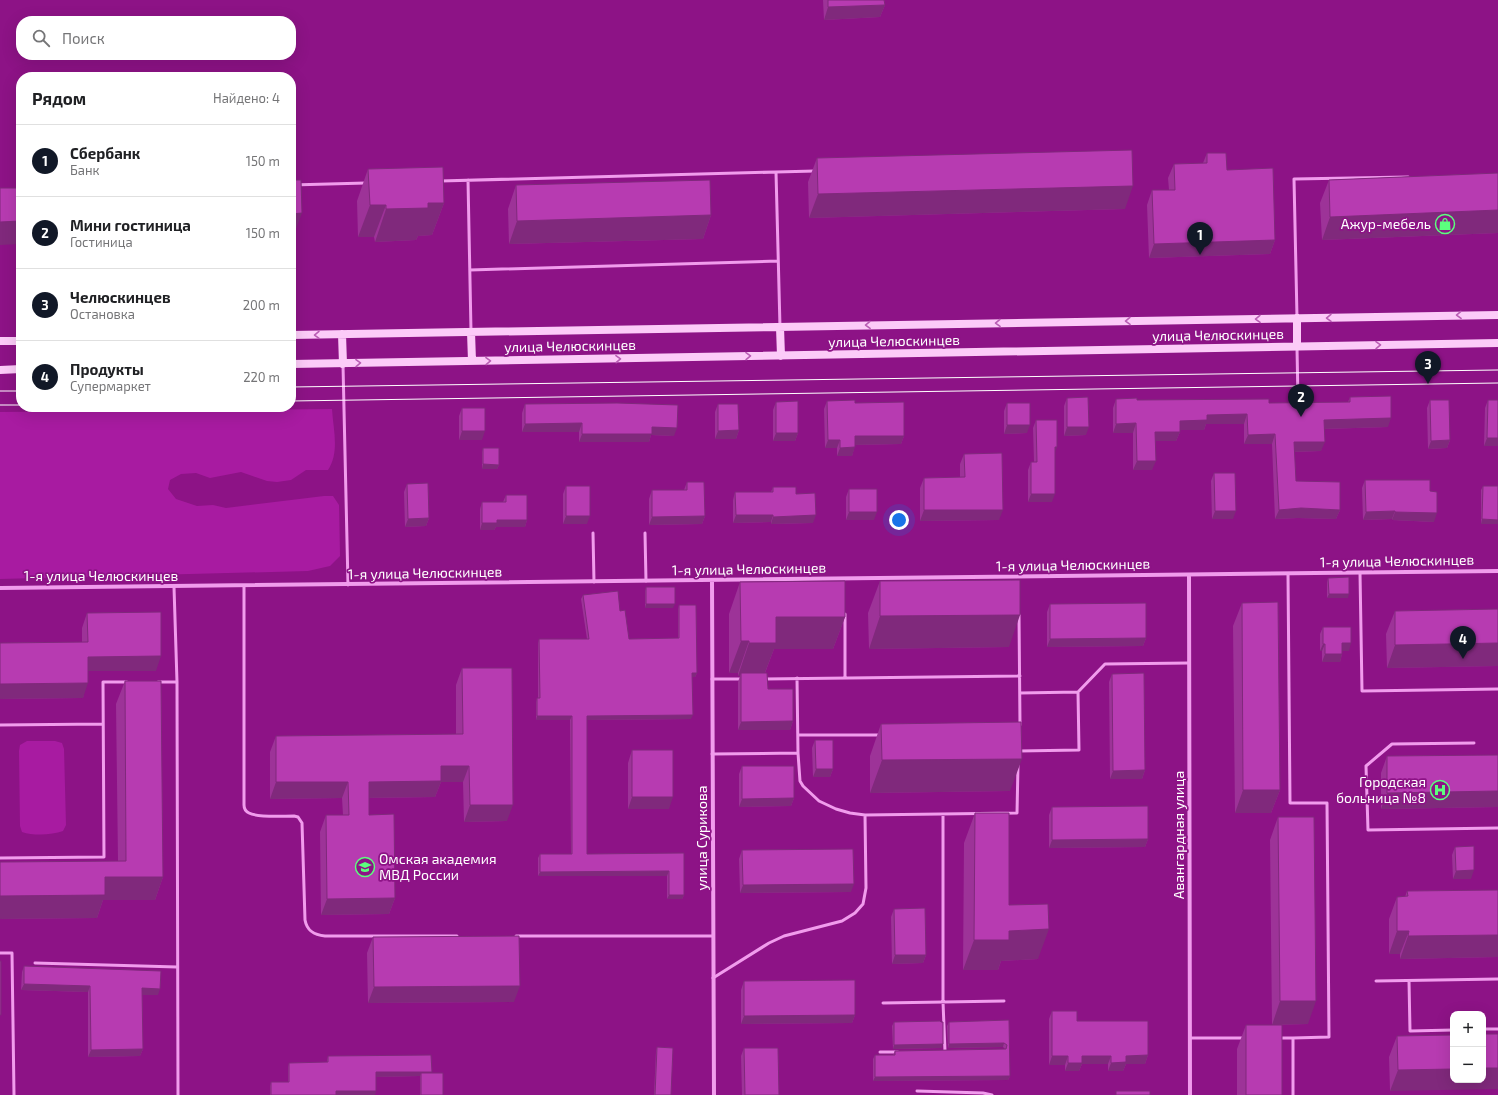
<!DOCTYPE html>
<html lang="ru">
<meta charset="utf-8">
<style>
:root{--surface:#fff;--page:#f2f2f2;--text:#202124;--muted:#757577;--line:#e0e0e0;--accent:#111827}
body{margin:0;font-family:"Exo 2",sans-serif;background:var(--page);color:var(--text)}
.controls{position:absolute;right:12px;bottom:12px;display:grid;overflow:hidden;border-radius:8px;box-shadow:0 4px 16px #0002}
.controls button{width:36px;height:36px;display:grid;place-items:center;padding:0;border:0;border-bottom:1px solid var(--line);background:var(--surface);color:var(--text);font:20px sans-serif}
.you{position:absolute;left:899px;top:520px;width:14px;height:14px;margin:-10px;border:3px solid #fff;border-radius:50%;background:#1a73e8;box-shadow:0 0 0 6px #1a73e833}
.badge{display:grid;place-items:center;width:26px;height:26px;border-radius:50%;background:var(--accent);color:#fff;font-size:13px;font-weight:700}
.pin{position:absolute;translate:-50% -33px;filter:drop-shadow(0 1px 2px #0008)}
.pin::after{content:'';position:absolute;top:21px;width:14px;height:12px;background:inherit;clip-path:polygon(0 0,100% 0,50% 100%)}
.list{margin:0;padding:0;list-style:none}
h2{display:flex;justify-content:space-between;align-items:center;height:52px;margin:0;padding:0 16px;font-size:17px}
h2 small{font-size:13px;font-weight:400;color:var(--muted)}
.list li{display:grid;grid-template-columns:26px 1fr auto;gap:12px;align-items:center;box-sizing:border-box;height:72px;padding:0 16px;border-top:1px solid var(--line)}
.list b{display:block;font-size:15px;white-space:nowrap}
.list p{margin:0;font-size:13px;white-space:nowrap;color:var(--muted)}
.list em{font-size:13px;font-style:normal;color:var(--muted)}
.icon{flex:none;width:22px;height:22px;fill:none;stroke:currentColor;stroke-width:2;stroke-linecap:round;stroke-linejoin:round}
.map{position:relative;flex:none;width:1498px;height:1095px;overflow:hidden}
.search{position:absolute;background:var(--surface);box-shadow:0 4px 16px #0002;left:16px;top:16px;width:280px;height:44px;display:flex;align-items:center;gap:10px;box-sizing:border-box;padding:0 14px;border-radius:16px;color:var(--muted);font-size:15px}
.panel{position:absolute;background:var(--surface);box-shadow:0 4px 16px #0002;left:16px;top:72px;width:280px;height:340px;border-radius:16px}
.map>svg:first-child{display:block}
</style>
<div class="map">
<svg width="1498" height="1095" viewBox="0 0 1498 1095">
<rect width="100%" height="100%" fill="#8d1386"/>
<path fill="#a81ba1" d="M332,409C333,428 340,452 328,470H306L291,480L277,482L267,481L241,472L210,478L196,473L181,474L170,480L168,489L176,499L197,506L213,505L226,508L324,496H333L339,505L340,556L330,566L308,571L0,579V412Z
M27,741H55L62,743L64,749L66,825L63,831C52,835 34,836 22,832L20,826L19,751L20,745Z"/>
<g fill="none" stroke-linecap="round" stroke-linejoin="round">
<path stroke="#f19ced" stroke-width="3" d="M468,180L471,331
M440,181L776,172
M291,185L366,183
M470,270L778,261
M1297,317L1294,179L1408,177
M780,327L776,172L815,171
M1297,348L1298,401
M343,365L348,585
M593,533L594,582
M645,533L646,581
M1360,573L1362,691L1498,689
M1288,574L1290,803H1327L1329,1037L1293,1038V1095
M244,586V805C244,809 245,811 249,813C258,818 282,816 294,816L298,817L302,823L305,920C307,931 314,935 325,936H457
M174,587L177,682L178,1095
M845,614V678
M1019,615L1020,725
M712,679H742
M764,679L1020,676
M158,682H177
M1078,692L1105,664L1189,663
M0,725L103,724
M798,735H880
M1474,743L1392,744L1366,766L1368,830L1498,828
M1019,751L1079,750L1078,692L1020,693
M798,753L800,781L803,786L819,801L836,809L850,813L865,815L1017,813L1018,765
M712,754L798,753L797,678
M943,814V1002L945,1051
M0,858L104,857L103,682H127
M516,936H713
M0,953H12L14,1095
M35,963L177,967
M713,978L769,943L784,936L842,921L855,913L863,904L866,888L865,815
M1376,981L1498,979
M1409,981L1410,1031L1453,1030
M883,1003L1004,1001
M1483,1029H1498
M1190,1038H1245
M1278,1038H1293
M880,1052H898
M917,1091L983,1093L992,1095"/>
<path stroke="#f19ced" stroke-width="4" d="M1189,575L1190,1095
M712,580L714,1095
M0,588L1498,571"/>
<path stroke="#fccbf8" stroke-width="8" d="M1297,318V346
M780,327L781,356
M471,332L472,361
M342,334L343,364
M291,335L1498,315
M0,341H21
M291,364L1498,343
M0,370L21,369"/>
<path stroke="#fff" stroke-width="1" d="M291,387L1498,370
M0,391H21
M291,401L1498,383
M0,405H21"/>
</g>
<path fill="#9d3398" d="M823,0H884L885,5L880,17L824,20Z
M1207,153L1227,170L1275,240L1270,254L1149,258L1147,205L1152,190H1169L1168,178L1174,164L1203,163Z
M817,158L1125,209L809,218L808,182Z
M368,169L444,203L432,235L418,236L416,240L375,242L374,237H358L357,201Z
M1498,173V233L1322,240L1320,203L1329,180Z
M516,185L711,215L703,239L509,244L508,209Z
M1350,397L1388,427L1324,429L1321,451L1294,452L1296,481L1340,510L1336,519L1298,518L1275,519L1272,444H1244V424H1206L1204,430H1180V432L1176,441H1155L1152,470H1133V433H1113V408L1116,399L1137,400L1269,403L1348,402Z
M1067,398L1086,435L1064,436V406Z
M1430,400L1450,440L1447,448L1428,449L1427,408Z
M1488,400H1498V446H1484L1485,408Z
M827,401L904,436L901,444L855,445L852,456H837V448H825L824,409Z
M776,402L798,433L795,441H773V410Z
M1007,403L1027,433L1004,434V411Z
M525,404L674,436L651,435L649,442H579V432H522V413Z
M718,404L739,430L736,439H715V412Z
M462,408L482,440H459V416Z
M1036,420L1052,502H1028V470L1031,462H1034L1033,428Z
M483,448L499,465L497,469H482V452Z
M964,454L999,520L920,521V488L924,478L960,477V464Z
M1214,473L1233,519H1212L1211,481Z
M1365,480L1430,491L1434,522L1392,520V519L1363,520L1362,488Z
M687,482L705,516L702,524L649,525V499L652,490H684Z
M407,484L429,518L426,526L405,527L404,492Z
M566,486L587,524H563V494Z
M1483,486H1498V524H1481V490Z
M773,487L796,494L813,523L771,524V522L733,523V500L735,492H771Z
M849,489L874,520H846V497Z
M506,495L527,520L525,527H496L494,530H480V509L482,502H503Z
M1328,578L1348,598H1327V582Z
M880,581L1009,647L869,649L868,613Z
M740,582L845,617L833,649H774L765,673L768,689L793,721L790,730H738V682L740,676H738V673H729V614Z
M646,587L673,608H645V591Z
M583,595L620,611L629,639L678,638V609L679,605L697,673L695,677H692L691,719L587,720V854L684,853V895L682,899H667V876H538V858L540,854H571L570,720H536V702L537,698H538V643L539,639H587L581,599Z
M1242,603L1280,790L1271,813H1235L1233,626Z
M1050,604L1146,638L1143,646L1047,647V612Z
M1498,609V666L1387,668L1386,634L1395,611Z
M87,613L156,671H88L83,698L0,699V643L82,642V628Z
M1323,627L1349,651H1342V654L1340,662H1322V651H1320V634Z
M462,668L507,821L464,822L463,782H441L435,797L369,798V815L395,898L389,914L321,915L320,832L326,815H343L342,798L270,799V752L276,736L456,734V685Z
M1112,674L1145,770L1142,779H1110L1109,682Z
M125,681L163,877L155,900H103L97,918L0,919V862L118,861L116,704Z
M881,724L1010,791L870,793V756Z
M815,740L833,769L830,777H813L812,748Z
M632,750L669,809H628V763Z
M1498,755V807L1381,809V773L1387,756Z
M742,766L794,798L791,806L739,807V774Z
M1052,807L1148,839L1145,847L1049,848V815Z
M975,813L1009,905L1038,959L1001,961L998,970H963L964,843Z
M1278,817L1308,1024L1272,1025L1270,840Z
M1455,847L1471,879H1453L1452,855Z
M742,850L851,892L740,893L739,859Z
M1498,890V957L1400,959V954H1389V919L1397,897H1405L1407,891Z
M894,909L926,955L923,963L892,964L891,917Z
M373,937L514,1002L368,1003L367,953Z
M24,966L158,995H142L143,1049L140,1056L88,1057V992L21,990L22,972Z
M744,981L855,1015L852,1023L741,1024V990Z
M1052,1011L1077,1021L1148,1055L1145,1064H1126L1123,1071H1108V1064H1082L1079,1071H1065V1065H1049V1019Z
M1009,1020L1010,1076L1008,1080L873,1081V1059L875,1055H893L895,1051L1005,1049L1003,1047L948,1048L947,1026L949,1022Z
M894,1022L942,1048L893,1049L892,1026Z
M1246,1025L1282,1095H1237V1049Z
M1498,1034L1390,1091L1389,1057L1397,1036Z
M657,1047L671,1095H654L656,1051Z
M744,1048L779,1095H742L741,1056Z
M328,1056L431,1073L443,1095H420V1076L376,1077L375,1095H270V1086L271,1082H288V1067L289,1063L327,1062V1060Z"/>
<path fill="#80297c" d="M885,5L880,17L824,20L828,7Z
M1133,186L1125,209L809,218L818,194Z
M428,203H444L432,235L418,236L416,240L375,242L386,209Z
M370,205H386L374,237H358Z
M1498,210V233L1322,240L1330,217Z
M302,213L293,237H291V214Z
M711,215L703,239L509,244L517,221Z
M21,221V244L0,245V222Z
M1275,240L1270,254L1149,258L1154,244Z
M1247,414L1244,424H1206L1204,430H1176L1180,421L1207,415Z
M1391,418L1388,427L1321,429L1324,420Z
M582,423L579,432H522L525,424Z
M1136,423L1133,433H1113L1116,424Z
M1007,425H1030L1027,433L1004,434Z
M652,427L677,428L674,436L651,435L649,442H579L582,434Z
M1067,427H1089L1086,435L1064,436Z
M739,430L736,439H715L718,431Z
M462,431H485L482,440H459Z
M1155,432H1180L1176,441H1152Z
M776,433H798L795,441H773Z
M1275,434L1272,444H1244L1248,435Z
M855,436H904L901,444L852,445Z
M1487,438H1498V446H1484Z
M828,440H840L837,448H825Z
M1450,440L1447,448L1428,449L1431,441Z
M1294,442H1325L1321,451L1290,452Z
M855,447L852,456H837L840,448Z
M1055,447H1057L1054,455Z
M1137,461H1156L1152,470H1133Z
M483,464L499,465L497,469H482Z
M1031,494H1055L1052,502H1028Z
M1301,508L1340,510L1336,519L1298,518L1275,519L1279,510Z
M924,510H1003L999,520L920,521Z
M1215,511H1236L1233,519H1212Z
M1395,511L1392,519L1363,520L1366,512Z
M849,512H877L874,520H846Z
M1395,512L1437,513L1434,522L1392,520Z
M736,515H773L771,522L733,523Z
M816,515L813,523L771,524L773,517Z
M566,516H590L587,524H563Z
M705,516L702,524L649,525L652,517Z
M429,518L426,526L405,527L408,519Z
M1482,519L1498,520V524H1481Z
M497,520H527L525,527H496L494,530H480L482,523Z
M1329,594H1349L1348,598H1327Z
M646,604H675L673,608H645Z
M1020,615L1009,647L869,649L880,616Z
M776,617H845L833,649H774L764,675L741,673L740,676H738L749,643Z
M1146,638L1143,646L1047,647L1050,639Z
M741,641H749L738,673H729Z
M1342,643H1351L1349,651H1340Z
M1498,643V666L1387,668L1395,645Z
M1323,644H1325L1322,651H1320Z
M1325,654H1342L1340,662H1322Z
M161,656L156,671H82L88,657Z
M692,673H697L695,677H691Z
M88,683L83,698L0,699V684Z
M693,715L691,719L585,720L587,716Z
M537,716H572L570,720H536Z
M793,721L790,730H738L741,722Z
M1022,759L1010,791L870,793L882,760Z
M441,766H469L463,782H441L435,797L363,798L369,782Z
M816,769H833L830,777H813Z
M1145,770L1142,779H1110L1113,771Z
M276,782H348L342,798L270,799Z
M1243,790H1280L1271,813H1235Z
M1498,791V807L1381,809L1387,793Z
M632,797H673L669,809H628Z
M794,798L791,806L739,807L742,799Z
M470,805H513L507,821L464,822Z
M1148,839L1145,847L1049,848L1052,840Z
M1474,870L1471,879H1453L1456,871Z
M669,871L667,876H538L540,872Z
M105,877H163L155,900H103L97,918L0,919V896Z
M854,884L851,892L740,893L743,885Z
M669,895H684L682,899H667Z
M395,898L389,914L321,915L327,899Z
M1049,929L1038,959L1001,961L998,970H963L974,940L1009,931Z
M1397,931H1409L1400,954H1389Z
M1498,935V957L1400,959L1408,936Z
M895,955H926L923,963L892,964Z
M24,984L90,986L88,992L21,990Z
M520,986L514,1002L368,1003L374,987Z
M142,988L160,989L158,995H139Z
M1280,1001H1316L1308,1024L1272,1025Z
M855,1015L852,1023L741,1024L744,1016Z
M1004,1043L1003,1047L948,1048L949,1044Z
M943,1044L942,1048L893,1049L894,1045Z
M143,1049L140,1056L88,1057L91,1050Z
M1148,1055L1145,1064H1126L1123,1071H1108L1111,1063L1126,1056Z
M1052,1056H1068L1065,1065H1049Z
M1082,1056H1111L1108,1064H1082L1079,1071H1065L1068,1063Z
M1483,1068H1498V1089L1390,1091L1398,1070L1453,1069V1080H1483Z
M376,1072H432L430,1076L421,1073L420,1076L374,1077Z
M1010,1076L1008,1080L873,1081L875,1077Z
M336,1091H376L375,1095H335Z"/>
<path fill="#b73bb1" stroke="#80297c" d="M828,0H884L885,5L828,7Z
M1132,150L1133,186L818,194L817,158Z
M1207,153H1226L1227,170L1273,168L1275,240L1154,244L1152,190H1175L1174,164L1207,163Z
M443,167L444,203H428V208L386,209V205H370L368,169Z
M1498,173V210L1330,217L1329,180Z
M291,180H301L302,213L291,214Z
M710,180L711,215L517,221L516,185Z
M0,188H21V221L0,222Z
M1391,396V418L1324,420L1325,442H1294L1296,481L1340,482V510L1301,508L1279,510L1275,434L1248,435L1247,414L1207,415V420L1180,421V432H1155L1156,461H1137L1136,423L1116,424V399L1137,398V400L1269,399V403L1350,402V397Z
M1088,397L1089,427H1067V398Z
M855,400V403L904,402V436H855V447L840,448V440H828L827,401Z
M1430,400H1449L1450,440L1431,441Z
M1488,400H1498V438H1487Z
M798,401V433H776V402Z
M617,403L678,405L677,428L652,427V434H582V423L525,424V404Z
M1007,403H1030V425H1007Z
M718,404H738L739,430L718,431Z
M462,408H485V431H462Z
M1036,420H1057V447H1055V494H1031V462H1037Z
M483,448H499V465L483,464Z
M1002,453L1003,510H924V478L965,477L964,454Z
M1214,473H1235L1236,511H1215Z
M1365,480H1430V491L1437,492V513L1395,512V511L1366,512Z
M687,482H704L705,516L652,517V490H687Z
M428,483L429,518L408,519L407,484Z
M566,486H590V516H566Z
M1483,486H1498V520L1482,519Z
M773,487H796V494L815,493L816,515L773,517V515H736L735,492H773Z
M849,489H877V512H849Z
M506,495H527V520H497V523H482V502H506Z
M1349,577V594H1329L1328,578Z
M1020,580V615L880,616V581Z
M845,581V617H776V643H749V641H741L740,582Z
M646,587H675V604H646Z
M618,591L620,611L625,610L629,639L679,638V605H696L697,673H692L693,715L587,716V854L684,853V895H669V871L540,872V854H572V716H537V698H540L539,639H589L583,595Z
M1278,602L1280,790H1243L1242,603Z
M1146,603V638L1050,639V604Z
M1498,609V643L1395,645V611Z
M161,612V656L88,657V683L0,684V643L88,642L87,613Z
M1323,627H1351V643H1342V654H1325V644H1323Z
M462,668H512L513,805H470L469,766H441V781L369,782V815L394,814L395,898L327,899L326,815H349L348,782H276V736L463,734Z
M741,673H767L768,689H793V721L741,722Z
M1144,673L1145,770L1113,771L1112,674Z
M125,681H161L163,877H105V895L0,896V862L126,861Z
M1021,722L1022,759L882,760L881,724Z
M815,740H833V769H816Z
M632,750H673V797H632Z
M1498,755V791L1387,793V756Z
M742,766H794V798L742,799Z
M1148,806V839L1052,840V807Z
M975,813H1009V905L1048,904L1049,929L1009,931V940H974Z
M1278,817H1314L1316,1001H1280Z
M1474,846V870L1456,871L1455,847Z
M853,849L854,884L743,885L742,850Z
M1498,890V935L1408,936L1409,931H1397V897L1408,896L1407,891Z
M925,908L926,955H895L894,909Z
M519,936L520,986L374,987L373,937Z
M0,961H1V1015H0Z
M24,966L161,971L160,989L142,988L143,1049L91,1050L90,986L24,984Z
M855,980V1015L744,1016V981Z
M1052,1011H1077V1021H1148V1055L1126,1056V1062L1111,1063V1056H1082V1063H1068V1056H1052Z
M1009,1020L1010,1076L875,1077V1055H895V1051L1006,1049L1007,1045L1004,1043L949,1044V1022Z
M940,1021L941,1022H943V1044L894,1045V1022Z
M1246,1025H1282V1095H1246Z
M1483,1034H1498V1068H1483Z
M1453,1035V1069L1398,1070L1397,1036Z
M657,1047L673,1048L671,1095H655Z
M744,1048H778L779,1095H745Z
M431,1055L432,1072H376V1091H336V1095H271V1082H289V1063L328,1062V1056Z
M421,1073H443V1095H421Z
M1116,1091H1150V1095H1116Z"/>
<defs><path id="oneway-chevron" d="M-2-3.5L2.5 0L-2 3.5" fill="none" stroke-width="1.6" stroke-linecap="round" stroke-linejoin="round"/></defs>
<g stroke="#b95db4">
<use href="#oneway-chevron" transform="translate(1459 315) rotate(179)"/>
<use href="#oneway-chevron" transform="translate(1329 318) rotate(179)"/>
<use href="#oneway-chevron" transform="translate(1258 319) rotate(179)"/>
<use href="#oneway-chevron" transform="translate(1128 321) rotate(179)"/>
<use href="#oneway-chevron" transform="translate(998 323) rotate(179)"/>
<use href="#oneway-chevron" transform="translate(868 325) rotate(179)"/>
<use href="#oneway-chevron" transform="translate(317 335) rotate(179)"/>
<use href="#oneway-chevron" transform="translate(1378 345) rotate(-1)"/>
<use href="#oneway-chevron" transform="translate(748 356) rotate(-1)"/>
<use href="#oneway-chevron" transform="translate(618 359) rotate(-1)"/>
<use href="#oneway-chevron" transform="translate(488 361) rotate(-1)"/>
<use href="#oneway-chevron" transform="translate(358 363) rotate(-1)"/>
</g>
<defs>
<symbol id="shop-ring" viewBox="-11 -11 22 22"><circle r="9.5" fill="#8d1386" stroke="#5cff7e" stroke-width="1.5"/><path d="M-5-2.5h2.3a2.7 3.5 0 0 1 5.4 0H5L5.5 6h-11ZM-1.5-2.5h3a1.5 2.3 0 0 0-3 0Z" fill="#5cff7e"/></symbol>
<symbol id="hospital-ring" viewBox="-11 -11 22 22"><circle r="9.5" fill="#8d1386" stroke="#5cff7e" stroke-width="1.5"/><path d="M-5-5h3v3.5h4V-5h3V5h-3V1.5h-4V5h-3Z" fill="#5cff7e"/></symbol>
<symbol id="university-ring" viewBox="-11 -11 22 22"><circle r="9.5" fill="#8d1386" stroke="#5cff7e" stroke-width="1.5"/><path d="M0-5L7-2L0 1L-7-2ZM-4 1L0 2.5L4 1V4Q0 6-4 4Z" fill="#5cff7e"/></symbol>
</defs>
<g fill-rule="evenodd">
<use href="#shop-ring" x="1434" y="213" width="22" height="22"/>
<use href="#hospital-ring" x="1429" y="779" width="22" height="22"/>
<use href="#university-ring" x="354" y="856" width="22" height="22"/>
</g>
<g text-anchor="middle" stroke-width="3.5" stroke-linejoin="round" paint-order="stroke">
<g font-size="14" fill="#fff" stroke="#8d1386" text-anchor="end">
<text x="1431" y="229">Ажур-мебель</text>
<text x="1426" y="787">Городская<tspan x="1426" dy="16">больница №8</tspan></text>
<text x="379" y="864" text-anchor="start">Омская академия<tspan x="379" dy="16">МВД России</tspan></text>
</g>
<g font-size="14" fill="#fff" stroke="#8d1386">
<text transform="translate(1218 335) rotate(-1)" y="5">улица Челюскинцев</text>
<text transform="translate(894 341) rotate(-1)" y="5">улица Челюскинцев</text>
<text transform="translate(570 346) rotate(-1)" y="5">улица Челюскинцев</text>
<text transform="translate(1397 561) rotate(-1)" y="5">1-я улица Челюскинцев</text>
<text transform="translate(1073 565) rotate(-1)" y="5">1-я улица Челюскинцев</text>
<text transform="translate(749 569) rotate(-1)" y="5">1-я улица Челюскинцев</text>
<text transform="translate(425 573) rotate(-1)" y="5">1-я улица Челюскинцев</text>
<text x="101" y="581">1-я улица Челюскинцев</text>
<text transform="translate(1179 835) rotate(-90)" y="5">Авангардная улица</text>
<text transform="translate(702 838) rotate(-90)" y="5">улица Сурикова</text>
</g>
</g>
</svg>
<div class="controls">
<button>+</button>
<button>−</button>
</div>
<div class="you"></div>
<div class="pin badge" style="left:1200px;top:255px">1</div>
<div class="pin badge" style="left:1301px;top:417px">2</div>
<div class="pin badge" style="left:1428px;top:384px">3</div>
<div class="pin badge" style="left:1463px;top:659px">4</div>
<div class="search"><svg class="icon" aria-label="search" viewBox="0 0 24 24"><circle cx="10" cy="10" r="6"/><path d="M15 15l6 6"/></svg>Поиск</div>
<section class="panel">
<h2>Рядом<small>Найдено: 4</small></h2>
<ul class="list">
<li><span class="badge">1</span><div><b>Сбербанк</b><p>Банк</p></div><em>150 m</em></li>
<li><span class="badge">2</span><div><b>Мини гостиница</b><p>Гостиница</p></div><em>150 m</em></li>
<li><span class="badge">3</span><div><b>Челюскинцев</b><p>Остановка</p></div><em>200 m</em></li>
<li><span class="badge">4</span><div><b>Продукты</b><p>Супермаркет</p></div><em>220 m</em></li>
</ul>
</section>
</div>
